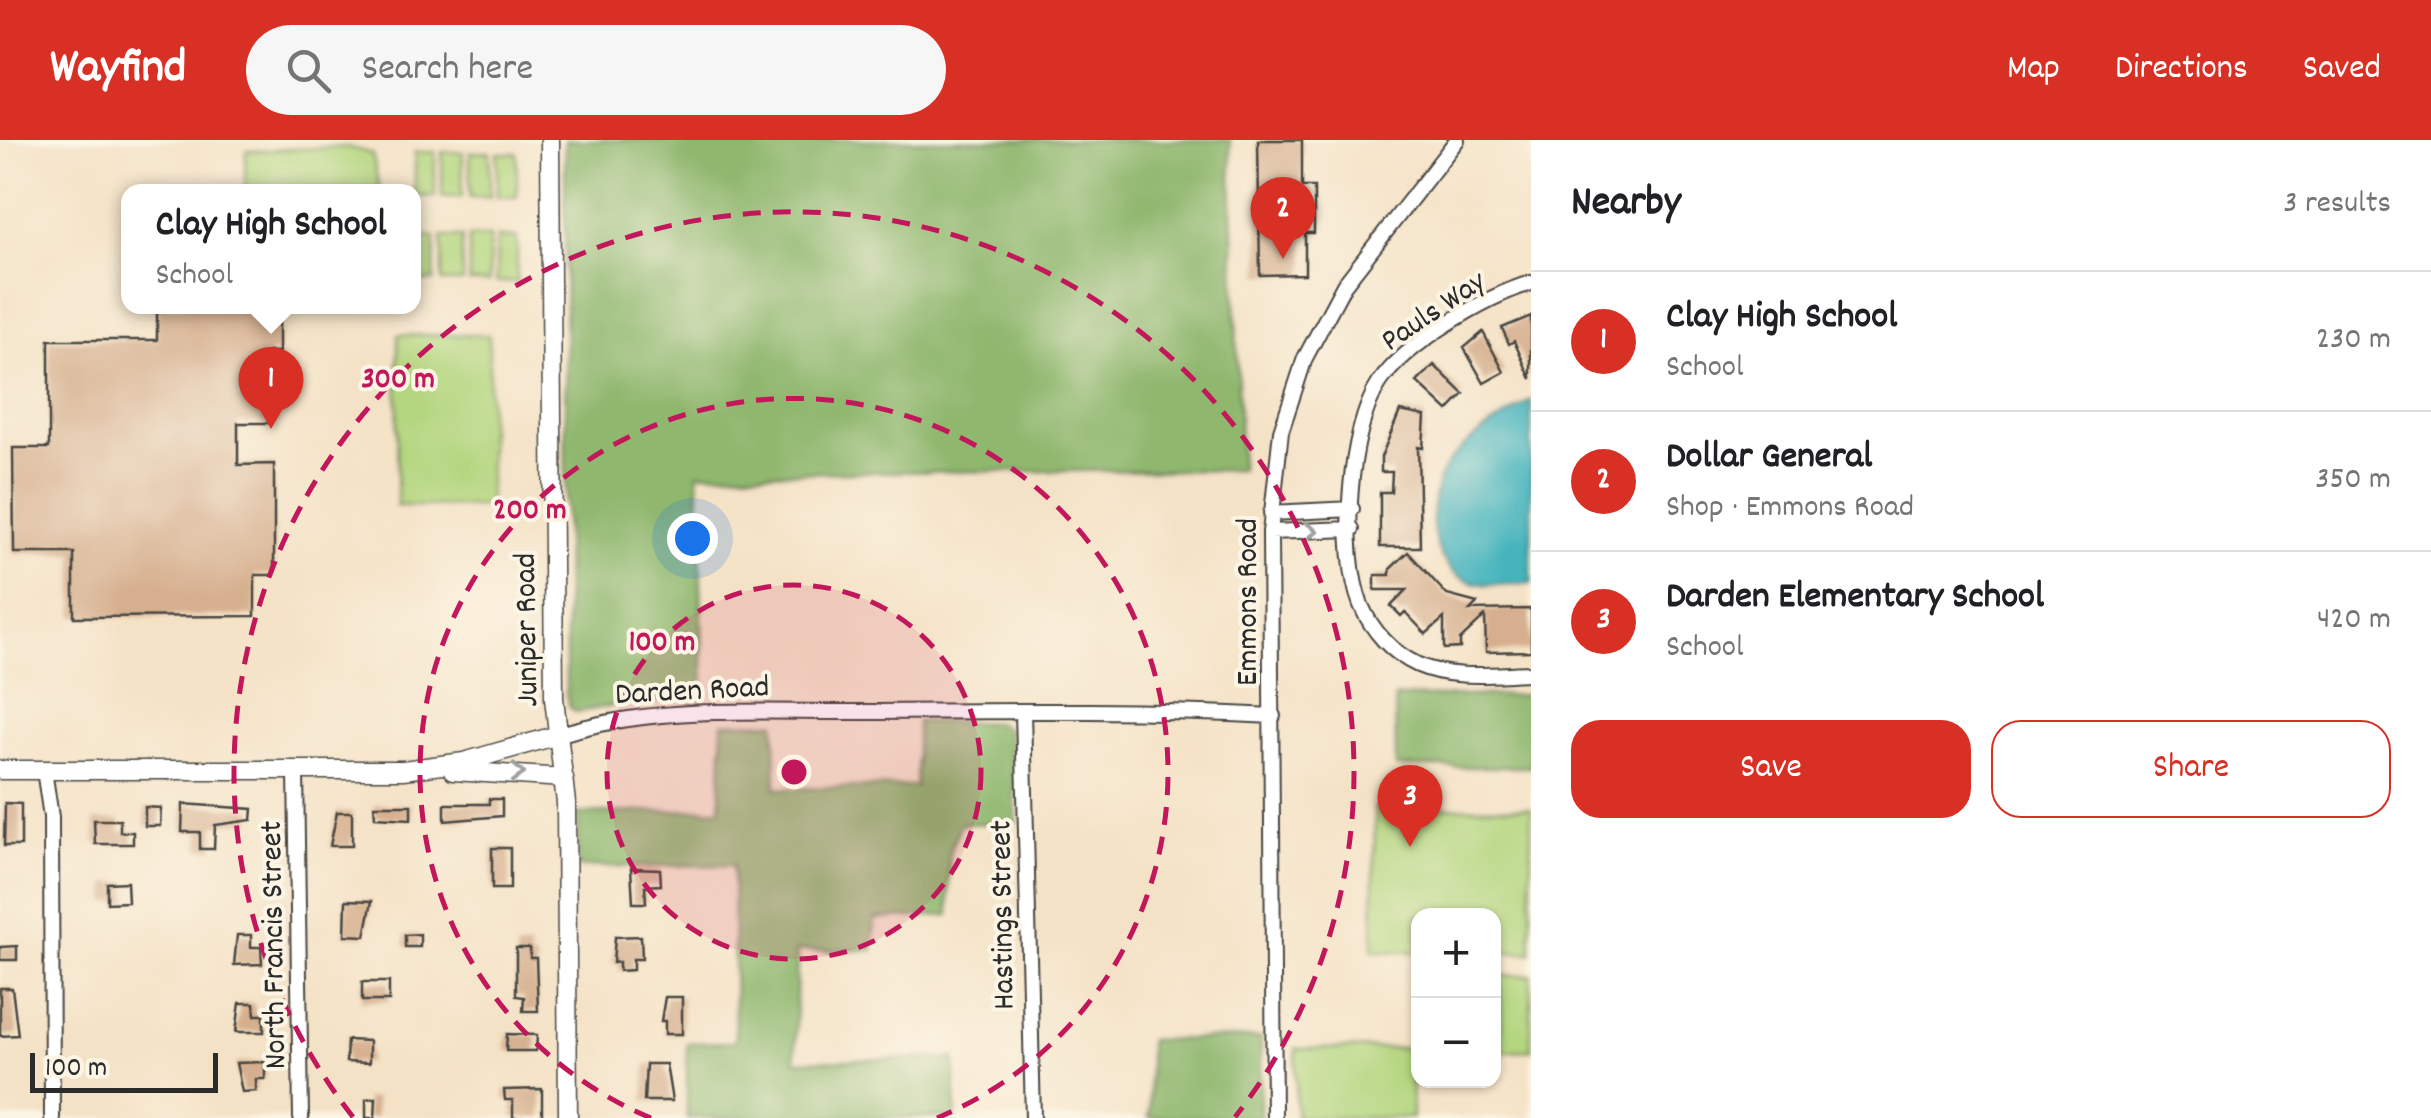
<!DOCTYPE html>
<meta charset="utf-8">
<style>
:root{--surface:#fff;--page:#f6f6f6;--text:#202124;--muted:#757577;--line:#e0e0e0;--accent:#d93025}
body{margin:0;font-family:Dekko,sans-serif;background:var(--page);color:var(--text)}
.controls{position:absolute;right:30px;bottom:30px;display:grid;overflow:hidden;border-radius:20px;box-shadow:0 2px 8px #0004}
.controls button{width:90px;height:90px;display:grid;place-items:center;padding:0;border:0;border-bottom:2px solid var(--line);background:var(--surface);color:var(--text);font:50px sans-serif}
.scale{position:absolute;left:30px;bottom:25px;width:188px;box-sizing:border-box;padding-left:10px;border:5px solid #2b2b2b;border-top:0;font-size:28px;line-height:35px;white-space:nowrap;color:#2b2b2b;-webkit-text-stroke:8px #fcf5e5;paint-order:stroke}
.you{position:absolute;left:692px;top:398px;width:35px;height:35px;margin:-25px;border:8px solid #fff;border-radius:50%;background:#1a73e8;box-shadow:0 0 0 15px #1a73e833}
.badge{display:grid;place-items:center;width:65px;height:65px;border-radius:50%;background:var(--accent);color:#fff;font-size:32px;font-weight:700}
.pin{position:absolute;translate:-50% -82px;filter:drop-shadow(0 2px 5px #0008)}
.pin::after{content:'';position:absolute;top:52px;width:35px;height:30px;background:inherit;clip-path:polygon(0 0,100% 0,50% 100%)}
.popup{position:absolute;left:121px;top:44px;width:300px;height:130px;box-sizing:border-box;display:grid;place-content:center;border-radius:20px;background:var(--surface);filter:drop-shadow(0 2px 8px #0005);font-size:32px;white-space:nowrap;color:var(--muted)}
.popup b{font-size:38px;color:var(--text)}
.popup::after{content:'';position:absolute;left:50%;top:100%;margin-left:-20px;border:20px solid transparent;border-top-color:var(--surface)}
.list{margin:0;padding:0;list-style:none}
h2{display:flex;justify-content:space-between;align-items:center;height:130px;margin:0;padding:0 40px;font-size:42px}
h2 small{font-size:32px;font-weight:400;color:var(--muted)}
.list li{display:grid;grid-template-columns:65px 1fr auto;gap:30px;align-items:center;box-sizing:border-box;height:140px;padding:0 40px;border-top:2px solid var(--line)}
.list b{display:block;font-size:38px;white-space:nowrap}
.list p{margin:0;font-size:32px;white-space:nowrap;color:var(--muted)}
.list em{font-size:32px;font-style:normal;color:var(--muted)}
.actions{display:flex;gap:20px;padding:30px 40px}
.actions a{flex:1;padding:22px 0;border:2px solid var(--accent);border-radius:30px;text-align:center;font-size:35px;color:var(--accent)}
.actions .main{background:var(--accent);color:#fff}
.icon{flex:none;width:55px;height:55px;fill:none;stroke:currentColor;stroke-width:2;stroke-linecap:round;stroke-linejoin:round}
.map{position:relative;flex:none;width:1531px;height:978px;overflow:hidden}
header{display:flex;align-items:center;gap:60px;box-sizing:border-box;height:140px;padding:0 50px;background:var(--accent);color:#fff}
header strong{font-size:48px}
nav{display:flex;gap:55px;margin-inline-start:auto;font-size:35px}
.search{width:700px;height:90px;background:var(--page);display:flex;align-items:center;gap:25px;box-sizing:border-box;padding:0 35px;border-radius:55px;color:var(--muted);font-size:38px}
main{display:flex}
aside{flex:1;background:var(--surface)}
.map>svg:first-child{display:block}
</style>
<header>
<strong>Wayfind</strong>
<div class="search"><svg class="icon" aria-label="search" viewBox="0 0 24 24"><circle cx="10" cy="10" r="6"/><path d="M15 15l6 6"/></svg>Search here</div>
<nav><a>Map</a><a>Directions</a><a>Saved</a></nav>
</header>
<main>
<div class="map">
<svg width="1531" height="978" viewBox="0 0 1531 978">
<rect width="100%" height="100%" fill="#fcf5e5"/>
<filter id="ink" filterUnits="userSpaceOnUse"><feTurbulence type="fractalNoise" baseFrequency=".01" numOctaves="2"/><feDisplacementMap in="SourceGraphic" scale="20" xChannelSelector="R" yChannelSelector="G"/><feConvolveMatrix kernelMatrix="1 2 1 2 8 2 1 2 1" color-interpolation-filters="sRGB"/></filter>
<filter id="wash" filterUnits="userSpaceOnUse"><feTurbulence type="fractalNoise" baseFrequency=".0048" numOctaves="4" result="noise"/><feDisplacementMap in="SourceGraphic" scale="40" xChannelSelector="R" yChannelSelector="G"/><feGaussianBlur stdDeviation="2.25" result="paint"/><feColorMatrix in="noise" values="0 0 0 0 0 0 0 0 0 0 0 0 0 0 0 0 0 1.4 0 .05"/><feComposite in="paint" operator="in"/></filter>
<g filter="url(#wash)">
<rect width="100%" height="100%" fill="#f4e2c6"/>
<path fill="#b4d67f" stroke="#708055" stroke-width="2.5" d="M348,7L372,14L380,51H245L246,11Z
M415,12H435V57L415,56Z
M442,12H463L462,57H442Z
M470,12H490V57H470Z
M497,13H517V57H497Z
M414,97H435L434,141H414Z
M442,97H462V142H442Z
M469,97H490L489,142H469Z
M497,97L517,98V142H496Z
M398,195H489V366H397Z
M1375,667L1531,668V813L1494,812V776H1418V812L1373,811Z
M1531,835V910L1502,911L1500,836Z
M1411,908L1412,978H1296V909Z"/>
<path fill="#8fb76e" stroke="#5d714c" stroke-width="2.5" d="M565,0H1230L1241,330L698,333L704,558L635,562L577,572L569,567L566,554Z
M1531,555V627H1396L1395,557Z
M917,581L997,583L1008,590L1017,682L961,684L949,714V775L875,779L873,810L797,811L795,921L955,918L956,978H687V903L735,902L733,725L578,727V674L720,669L723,583L775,582L776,649L916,646Z
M1261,898L1260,978H1149V900Z"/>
<path fill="#45b4bd" stroke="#387074" stroke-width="2.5" d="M1531,260V443C1513,444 1486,447 1469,441C1429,427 1425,367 1442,333C1458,302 1503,279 1531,260Z"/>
<g id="blocks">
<path fill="#d6af8e" d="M1258,0H1302V47H1314V93H1305V134L1260,135Z
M157,166H279V212H269V283H238V325L274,324V435H255V476L74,477V413H14L13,308H49V200H157Z
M1531,176V239L1514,201L1509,204L1502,188Z
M1483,192L1504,232L1484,243L1464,208Z
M1434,225L1464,254L1448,271L1417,242Z
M1400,271L1425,276L1423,308L1418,307L1420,407H1380V352H1391L1392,332H1381V317Z
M1408,412L1447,455L1477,463L1470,470L1531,469V511L1486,512L1485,476L1460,500V508L1444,509V478L1426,494L1405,472L1401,476L1391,466L1407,450H1375V435H1390V429Z
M489,659H502V676L445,681V664H489Z
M5,663L21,664V706H4Z
M183,664L253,669L252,680L215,685L214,709H200V692H182Z
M374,665H411V679L375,677Z
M145,667L161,668L160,686H145Z
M337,672H352V706H330Z
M94,680H120V692H133V704H95Z
M492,708H510V749H492Z
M631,728L660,729L661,745L645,746L646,763H633Z
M127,742L128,762L107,763V743Z
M346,760L372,761L365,796L345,795Z
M420,794V807H405V795Z
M237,795H251V807H261L262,824L234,825Z
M641,796L642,819H633V830L619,831V822L613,823L615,797Z
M17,806V820H0V807Z
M516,808H530V818H536L538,871H523L524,857L516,856Z
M362,842H389V861H362Z
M0,848H12L18,895L0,896Z
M665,857H682V894H665V881H661Z
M240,863H254L255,875H264V892H236Z
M507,894L537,895L536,911H506Z
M347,900L369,901V923L346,922Z
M265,922V939H256V951L242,952L236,923Z
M646,924H666L672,961H644Z
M542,949V978H513V960H505L504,950Z
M376,958L375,978H366V959Z"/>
</g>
</g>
<g filter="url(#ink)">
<use href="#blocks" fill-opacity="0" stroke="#494642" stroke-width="2.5"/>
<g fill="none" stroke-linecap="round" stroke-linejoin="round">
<defs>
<path id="minor" d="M1531,143C1486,156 1406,204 1380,242C1348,289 1340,413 1361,465C1372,491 1392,513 1418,525C1452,540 1494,534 1531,533
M1271,373L1352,369
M1270,392L1352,389
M1023,571L1033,978
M558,595C655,564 761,573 861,572C999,571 1136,569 1273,576
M44,630L51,677L52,978
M296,631L301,978
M1274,978L1270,392L1281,291L1305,218L1344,145L1457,0"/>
<path id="tertiary" d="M550,0L554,558L566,663L568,978
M0,630H403L464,622L558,595
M453,631L564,638"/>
</defs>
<use href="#minor" stroke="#494642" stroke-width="18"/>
<use href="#tertiary" stroke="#494642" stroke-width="21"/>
<use href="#minor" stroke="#fff" stroke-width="14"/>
<use href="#tertiary" stroke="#fff" stroke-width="18"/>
</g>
<defs><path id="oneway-chevron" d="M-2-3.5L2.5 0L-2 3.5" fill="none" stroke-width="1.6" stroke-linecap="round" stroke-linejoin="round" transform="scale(2.5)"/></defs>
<g stroke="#a0a0a0">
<use href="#oneway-chevron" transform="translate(1311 391) rotate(-2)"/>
<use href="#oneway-chevron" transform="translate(518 633) rotate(2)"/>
</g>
</g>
<circle cx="794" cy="632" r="187" fill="#c2185b" fill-opacity=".12"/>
<g fill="none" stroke="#c2185b" stroke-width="5" stroke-dasharray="18 12">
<circle cx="794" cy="632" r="187"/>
<path d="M651 978A374 374 0 1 1 937 978"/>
<path d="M353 977A560 560 0 1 1 1235 977"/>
</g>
<g text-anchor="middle" stroke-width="8" stroke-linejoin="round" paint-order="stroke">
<g font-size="32" fill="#2b2b2b" stroke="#fcf5e5">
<text transform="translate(1432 169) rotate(-34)" y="11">Pauls Way</text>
<text transform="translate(1245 462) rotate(-90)" y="11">Emmons Road</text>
<text transform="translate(524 490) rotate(-91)" y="11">Juniper Road</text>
<text transform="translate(692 548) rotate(-3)" y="11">Darden Road</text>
<text transform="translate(1000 775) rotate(-91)" y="11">Hastings Street</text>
<text transform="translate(271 805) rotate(-91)" y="11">North Francis Street</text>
</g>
</g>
<circle cx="794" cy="632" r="15" fill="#c2185b" stroke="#fcf5e5" stroke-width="5"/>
<g font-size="30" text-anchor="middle" font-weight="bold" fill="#c2185b" stroke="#fcf5e5" stroke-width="8" stroke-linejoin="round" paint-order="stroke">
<text x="398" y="247">300 m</text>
<text x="530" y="378">200 m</text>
<text x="662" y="510">100 m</text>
</g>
</svg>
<div class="controls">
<button>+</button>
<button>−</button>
</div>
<div class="scale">100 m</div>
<div class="you"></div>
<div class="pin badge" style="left:271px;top:289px">1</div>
<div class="popup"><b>Clay High School</b>School</div>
<div class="pin badge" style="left:1283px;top:119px">2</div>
<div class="pin badge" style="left:1410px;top:707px">3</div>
</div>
<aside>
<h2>Nearby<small>3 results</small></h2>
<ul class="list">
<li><span class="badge">1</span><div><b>Clay High School</b><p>School</p></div><em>230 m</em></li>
<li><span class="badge">2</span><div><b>Dollar General</b><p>Shop · Emmons Road</p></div><em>350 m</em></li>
<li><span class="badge">3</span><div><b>Darden Elementary School</b><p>School</p></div><em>420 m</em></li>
</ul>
<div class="actions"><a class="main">Save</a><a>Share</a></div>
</aside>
</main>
